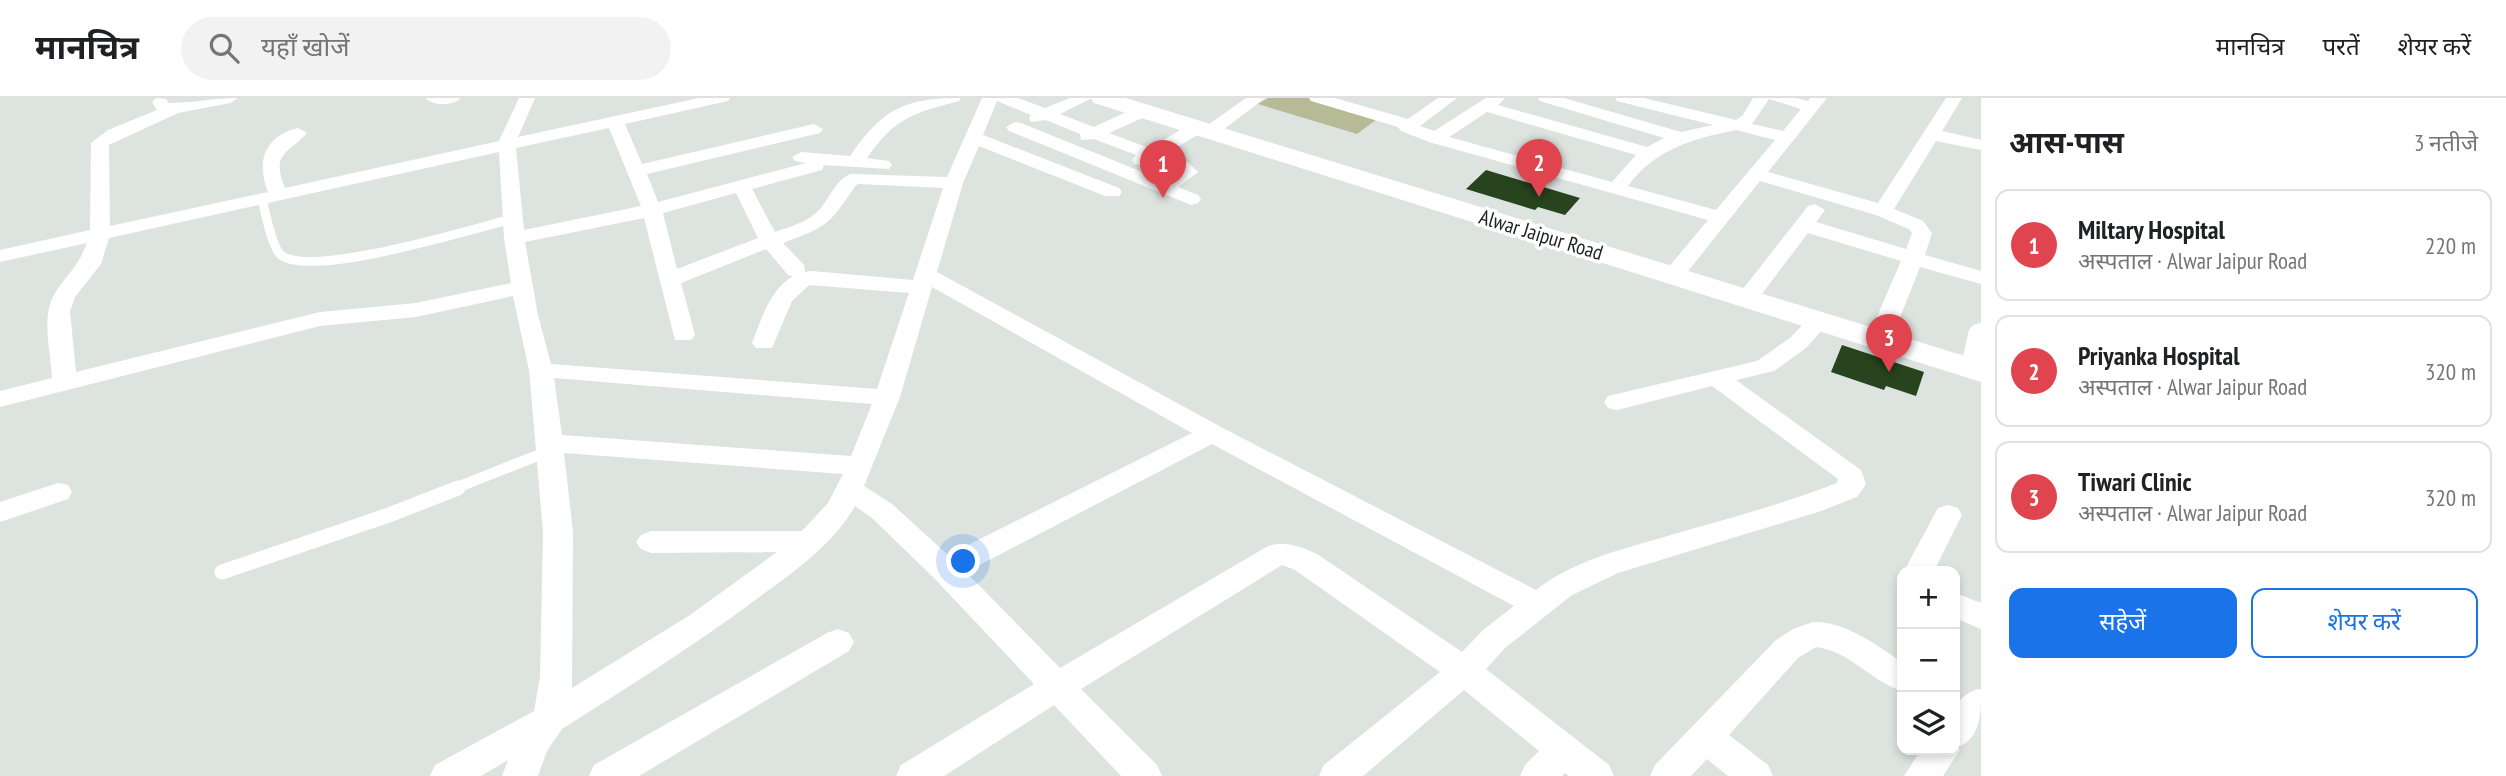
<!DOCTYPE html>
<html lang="hi">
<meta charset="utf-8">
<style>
:root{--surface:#fff;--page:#f2f2f2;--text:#202124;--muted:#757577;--line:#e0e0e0;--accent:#1a73e8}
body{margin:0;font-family:"PT Sans Narrow","Noto Sans Devanagari",sans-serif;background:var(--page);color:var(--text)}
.controls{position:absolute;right:21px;bottom:21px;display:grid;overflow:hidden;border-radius:14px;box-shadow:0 4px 10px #0003}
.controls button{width:63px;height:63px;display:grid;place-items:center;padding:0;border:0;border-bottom:2px solid var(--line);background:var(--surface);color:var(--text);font:35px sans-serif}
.you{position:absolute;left:964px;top:464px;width:24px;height:24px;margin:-18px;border:5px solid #fff;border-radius:50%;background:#1a73e8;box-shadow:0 0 0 10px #1a73e833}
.badge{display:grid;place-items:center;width:46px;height:46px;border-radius:50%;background:var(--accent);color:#fff;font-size:23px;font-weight:700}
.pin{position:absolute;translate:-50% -58px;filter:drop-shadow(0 2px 4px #0008)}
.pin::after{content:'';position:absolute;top:37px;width:24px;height:21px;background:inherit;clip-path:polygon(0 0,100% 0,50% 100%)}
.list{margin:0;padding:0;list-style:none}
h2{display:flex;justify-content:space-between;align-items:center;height:91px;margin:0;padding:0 28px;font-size:30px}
h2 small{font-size:23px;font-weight:400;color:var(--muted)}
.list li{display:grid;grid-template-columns:46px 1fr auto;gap:21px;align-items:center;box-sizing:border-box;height:112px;margin:0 14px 14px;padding:0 14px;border:2px solid var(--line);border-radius:14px}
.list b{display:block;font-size:26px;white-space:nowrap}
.list p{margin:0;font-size:23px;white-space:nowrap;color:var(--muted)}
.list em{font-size:23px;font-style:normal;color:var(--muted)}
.actions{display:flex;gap:14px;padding:21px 28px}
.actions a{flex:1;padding:16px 0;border:2px solid var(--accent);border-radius:14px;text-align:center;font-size:24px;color:var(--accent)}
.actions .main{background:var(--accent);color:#fff}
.icon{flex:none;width:38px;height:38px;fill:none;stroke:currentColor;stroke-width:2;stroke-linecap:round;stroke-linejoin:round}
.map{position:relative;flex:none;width:1981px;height:678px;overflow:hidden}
header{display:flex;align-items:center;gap:42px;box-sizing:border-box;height:98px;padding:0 35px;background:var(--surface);border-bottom:2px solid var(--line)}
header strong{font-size:33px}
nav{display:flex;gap:38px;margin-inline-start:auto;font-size:24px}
.search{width:490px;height:63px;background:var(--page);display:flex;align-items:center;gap:18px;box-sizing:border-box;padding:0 24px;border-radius:38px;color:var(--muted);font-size:26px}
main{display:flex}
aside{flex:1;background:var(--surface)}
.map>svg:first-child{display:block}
</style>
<header>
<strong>मानचित्र</strong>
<div class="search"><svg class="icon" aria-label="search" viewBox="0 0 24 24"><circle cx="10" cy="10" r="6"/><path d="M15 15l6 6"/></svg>यहाँ खोजें</div>
<nav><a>मानचित्र</a><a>परतें</a><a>शेयर करें</a></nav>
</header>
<main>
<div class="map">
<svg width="1981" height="678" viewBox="0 0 1981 678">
<rect width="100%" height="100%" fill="#dde4e0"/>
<path fill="#b6bb96" d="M1268,0H1317L1381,18L1357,36L1258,6Z"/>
<path fill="#27441e" d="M1486,72L1580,100L1565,117L1538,109L1535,112L1466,91Z
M1842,247L1924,274L1916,298L1886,288L1884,292L1831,274Z"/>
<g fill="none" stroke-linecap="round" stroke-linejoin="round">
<path stroke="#fff" stroke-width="9" d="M262,101C265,113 272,150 281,157C310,181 472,131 512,121"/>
<path stroke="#fff" stroke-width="11" d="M453,391L549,353"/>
<path stroke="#fff" stroke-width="15" d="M222,474L389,417L458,390"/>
<path fill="#fff" fill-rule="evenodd" d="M156,0L166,1L169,5C192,5 215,0 238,0L230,5L178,15L109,47L110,128L268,94C256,64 264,38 298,30L307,35C287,57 271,54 285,90L499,43L519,0H535L518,39L699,0H730L728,3L625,26L642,66L814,26L823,31L820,35L647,76L658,104L806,65L795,63L792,59L801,54L850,58C883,11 904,0 961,0L959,3C914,15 895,19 867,60L889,63L892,67L889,71L824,67L822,72L752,91L775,134C792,128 809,124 821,110C831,98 836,81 851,76L947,79L982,0H1018L1045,10L1070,0H1092L1060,16L1094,29L1137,9H1149L1151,13L1149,17L1109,35L1149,50L1191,26L1197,25L1205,29L1246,0H1265L1215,38L1209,39L1201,35L1165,56L1189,65L1198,74L1178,89L1198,97L1201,101L1198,105L1191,107L1009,33L1006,29L1015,24L1021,25L1162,82L1177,73L1152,63L1141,67L1135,66L1132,62L1136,57L1094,41L1081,42L1080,36L1046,22L1031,24L1029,20L1031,17L997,3L983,37L1119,90L1122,94L1119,98H1105L979,48L963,85L937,174L1221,329L1536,492C1573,463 1620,452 1664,439C1722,422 1781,407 1837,385L1838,381L1830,375L1712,288L1617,312L1608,310L1604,304L1608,298L1757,263L1790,240L1811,218H1827L1830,223L1806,250L1774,273L1736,282L1861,372L1866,386L1857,399L1821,413L1618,475L1572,497L1505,550L1486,571L1609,667L1614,678H1569L1565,675L1562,678H1520L1525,667L1539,653L1464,592L1363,678H1319L1324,667L1440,574L1295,472L1282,467L1081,591L1157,667L1162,678H1121L1054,607L944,678H896L901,667L1034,586L934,480L872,420L855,408C834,446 792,475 758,500C695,547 628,589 562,631L547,653L538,678H502L508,662L481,678H430L435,667L534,613L540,579L543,434L529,272L513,198L416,219L320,228L0,309V293L52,280C51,256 41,219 54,197C66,176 77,172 87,145L0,164V152L90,132L91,45L108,32L157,12L152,4ZM609,30L641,108L524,132L516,50ZM499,54L504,140L511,185L416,205L320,214L76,274L70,213L75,199L101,166L109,140ZM859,86L943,90L913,182L812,173L805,174L804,167L783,145C828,128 829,127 856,87ZM736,95L758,140L677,171L663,115ZM644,120L675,242H691L695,237L681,185L766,151L788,177L793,178C769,193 762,220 752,245L756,250H772L792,203L809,187L909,195L877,291L551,266L538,217L525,144ZM932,189L1192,335L948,457L892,406L864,388L900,299ZM554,280L872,306L851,358L562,337ZM1212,346L1514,508L1483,532L1462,554L1317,456C1300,448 1285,443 1268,448L1060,570L966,474ZM564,355L843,376L828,405L802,433H651L641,437L636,444L641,451L651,455L777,454L690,517L572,590L573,434Z
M425,0H461C453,8 433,8 425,0Z
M1309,0H1335L1408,21L1438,0H1457L1420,28L1434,33L1486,0H1505L1498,7L1647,49L1664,40L1540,3L1538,0H1564L1681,34L1713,27L1617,3L1615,0H1644L1736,22L1743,17L1753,0H1796L1808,3L1810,0H1827L1768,74L1878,105L1946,0H1962L1942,33L1981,42V52L1936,43L1894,111L1923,123L1932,135L1925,157L1981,173V186L1920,169L1891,242L1887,247H1871L1867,242L1901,163L1808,135L1755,205H1739L1736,200L1808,108L1815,106L1825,112L1816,124L1906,151L1912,135L1909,131L1876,117L1760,83L1681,182H1665L1662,177L1708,122L1429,44L1401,33L1398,29L1311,3ZM1769,1L1801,11L1783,33L1752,26ZM1487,14L1636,57L1612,84L1449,39ZM1736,32L1775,42L1716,112L1628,88C1655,51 1692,41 1736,32Z
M1981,225V276L1972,278L1963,276L1960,271L1969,232L1973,227Z
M58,385L68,387L72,394L68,401L0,424V404Z
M1948,407L1958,410L1962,417L1934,473H1904L1938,410Z
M1955,495L1981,505V531L1955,520Z
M1813,524C1845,523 1876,547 1902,564V593C1872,584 1848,552 1816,549L1798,560L1729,637L1768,667L1773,678H1728L1707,661L1691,678H1650L1655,667L1776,542L1793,531Z
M838,531L849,535L854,544L849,553L639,678H589L594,667L827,535Z
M1978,591L1981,592C1981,615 1981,640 1958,649L1960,652L1943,678H1904L1921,652H1955C1955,625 1947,601 1978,591Z"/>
<path fill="#fff" fill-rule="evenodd" d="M1091,0H1126L1981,263V284L1094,5Z"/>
</g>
<g text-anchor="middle" stroke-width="7" stroke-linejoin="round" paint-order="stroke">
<g font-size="21" fill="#1e2120" stroke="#fff">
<text transform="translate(1541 137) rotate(17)" y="7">Alwar Jaipur Road</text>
</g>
</g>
</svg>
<div class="controls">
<button>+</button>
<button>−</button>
<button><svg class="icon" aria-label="layers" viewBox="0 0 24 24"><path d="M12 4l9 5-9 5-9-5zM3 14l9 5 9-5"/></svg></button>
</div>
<div class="you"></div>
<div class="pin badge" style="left:1163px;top:100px;background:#e0444e">1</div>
<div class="pin badge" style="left:1539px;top:99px;background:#e0444e">2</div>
<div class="pin badge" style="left:1889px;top:274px;background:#e0444e">3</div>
</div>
<aside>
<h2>आस-पास<small>3 नतीजे</small></h2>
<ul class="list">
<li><span class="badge" style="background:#e0444e">1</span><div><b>Miltary Hospital</b><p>अस्पताल · Alwar Jaipur Road</p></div><em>220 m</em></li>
<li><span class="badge" style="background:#e0444e">2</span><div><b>Priyanka Hospital</b><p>अस्पताल · Alwar Jaipur Road</p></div><em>320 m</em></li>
<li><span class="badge" style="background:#e0444e">3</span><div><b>Tiwari Clinic</b><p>अस्पताल · Alwar Jaipur Road</p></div><em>320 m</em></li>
</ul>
<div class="actions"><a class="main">सहेजें</a><a>शेयर करें</a></div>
</aside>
</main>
